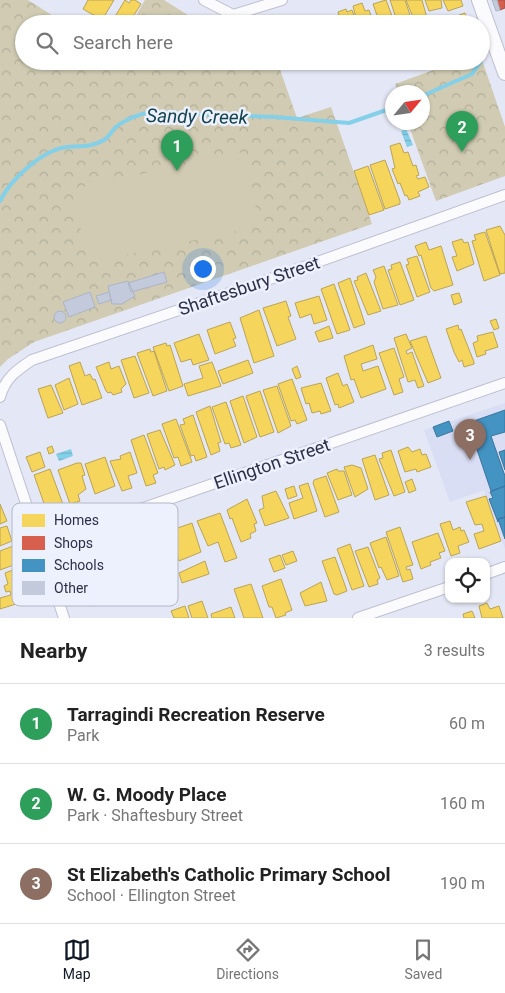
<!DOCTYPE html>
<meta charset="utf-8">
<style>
:root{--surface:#fff;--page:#f2f2f2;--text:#222;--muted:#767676;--line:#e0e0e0;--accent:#111827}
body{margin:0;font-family:Roboto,sans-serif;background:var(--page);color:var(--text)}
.controls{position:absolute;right:15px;bottom:15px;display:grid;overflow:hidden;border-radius:10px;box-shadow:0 1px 4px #0004}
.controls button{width:45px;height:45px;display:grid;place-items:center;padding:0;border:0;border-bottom:1px solid var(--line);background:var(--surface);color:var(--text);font:25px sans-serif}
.compass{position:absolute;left:385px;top:85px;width:45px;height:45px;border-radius:50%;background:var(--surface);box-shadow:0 1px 4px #0004;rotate:61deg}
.you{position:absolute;left:202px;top:268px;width:18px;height:18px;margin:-12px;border:4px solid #fff;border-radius:50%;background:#1a73e8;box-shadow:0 0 0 8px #1a73e833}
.badge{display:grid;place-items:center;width:32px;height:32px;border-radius:50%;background:var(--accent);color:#fff;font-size:16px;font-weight:700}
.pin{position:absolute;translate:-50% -41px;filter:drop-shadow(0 1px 2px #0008)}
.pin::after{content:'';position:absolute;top:26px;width:18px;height:15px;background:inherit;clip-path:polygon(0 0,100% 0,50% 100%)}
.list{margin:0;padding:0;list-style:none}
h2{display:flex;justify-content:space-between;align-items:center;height:65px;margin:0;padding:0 20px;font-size:21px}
h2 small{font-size:16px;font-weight:400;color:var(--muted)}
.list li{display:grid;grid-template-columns:32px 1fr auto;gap:15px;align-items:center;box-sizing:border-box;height:80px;padding:0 20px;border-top:1px solid var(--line)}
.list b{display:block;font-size:19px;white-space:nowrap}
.list p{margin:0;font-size:16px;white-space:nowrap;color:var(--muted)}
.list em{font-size:16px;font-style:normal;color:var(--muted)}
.icon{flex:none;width:28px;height:28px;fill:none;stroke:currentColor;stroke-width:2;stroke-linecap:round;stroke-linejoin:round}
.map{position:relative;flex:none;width:505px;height:618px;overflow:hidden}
.search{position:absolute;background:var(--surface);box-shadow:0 1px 4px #0004;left:15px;right:15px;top:15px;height:55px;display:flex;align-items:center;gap:12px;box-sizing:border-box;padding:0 18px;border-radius:28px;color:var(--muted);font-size:19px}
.sheet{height:305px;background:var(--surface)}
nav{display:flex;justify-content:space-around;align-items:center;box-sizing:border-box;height:70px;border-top:1px solid var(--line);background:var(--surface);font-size:14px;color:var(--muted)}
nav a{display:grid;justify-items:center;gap:2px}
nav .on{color:var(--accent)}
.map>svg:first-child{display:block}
</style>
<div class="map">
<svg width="505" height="618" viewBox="0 0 505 618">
<defs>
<pattern id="park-crowns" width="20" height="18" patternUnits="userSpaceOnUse" patternTransform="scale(1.25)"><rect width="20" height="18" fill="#d0cbb2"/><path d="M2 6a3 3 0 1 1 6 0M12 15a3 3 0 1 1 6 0" fill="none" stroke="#b3af9b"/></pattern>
<pattern id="water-rules" width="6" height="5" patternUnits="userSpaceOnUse" patternTransform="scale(1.25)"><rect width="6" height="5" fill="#84d0e8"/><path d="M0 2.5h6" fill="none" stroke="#72b3c8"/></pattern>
</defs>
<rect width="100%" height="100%" fill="#e4e7f5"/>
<path fill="#dadef4" d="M505,403V549L484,490L450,502L424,430Z"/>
<path fill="url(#park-crowns)" d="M0,0H28L66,24H24V61H277L297,118L331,107L372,224L34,342L8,359L0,367Z
M145,0H164L202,24H131Z
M481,57L505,127V176L436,201L408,123L422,122V92H398L395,84L458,61H481Z"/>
<path fill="#d0cbb2" d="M243,152L260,226L88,263L72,189Z"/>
<path fill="url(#water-rules)" d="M406,129L413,145L407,147L401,131Z
M71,449L73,456L59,461L56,454Z"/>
<path fill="#f6d55c" stroke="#baa456" d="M88,0H114L102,20L83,9Z
M125,0L129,3L131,0H135L141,4L129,23L116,15Z
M386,0L395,24H380L373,4Z
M390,0H405L413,24H398Z
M406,0H422L427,18L415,22Z
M425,0H441L442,8L429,11Z
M443,0H461L463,6L448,11Z
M362,3L365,11L369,10L374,24L357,22L353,6Z
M346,9L347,12L352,10L357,24H341L338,12Z
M465,13L467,21L462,23L459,15Z
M329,16L337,24H320L325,20L324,17Z
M316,61H332V63L319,68Z
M400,143L404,153L408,152L413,166L416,165L419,175L416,176L418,179L425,177L429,187L418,192L420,196L409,200L407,195L405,196L400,183L398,184L392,169L395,168L390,146Z
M385,160L400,201V204L385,209L370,165Z
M368,166L384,210L369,215L354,171Z
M500,226L505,235V273L500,274L486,230Z
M485,232L500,275L484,281L472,241L476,240L474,235Z
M462,239L464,243L468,242L474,264L457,271L452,257L457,256L452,242Z
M426,242L429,250L441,246L453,285L434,291L431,288L421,255L419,256L415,246Z
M417,256L430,292L417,297L406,265L409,264L407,259Z
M400,262L414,300L400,305L388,270L392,269L391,265Z
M384,266L398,305L383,309L374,282L376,277L373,270Z
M366,273L381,311L368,315L354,281L358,280L357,277Z
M350,278L365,324L354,328L338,283Z
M334,284L350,330L337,334L321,289Z
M459,293L462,302L454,305L451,295Z
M319,296L327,320L314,324L311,314L300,318L295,303Z
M286,301L291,316L288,317L296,339L277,346L263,308Z
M259,310L274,356L254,363L240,318Z
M496,319L499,328L494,330L490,321Z
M230,322L236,338L233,339L236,346L215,354L207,330Z
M458,325L459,330L461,329L474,362V364L464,367L462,360L459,362L454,352L446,329Z
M329,326L333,338L319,342L315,332Z
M493,332L498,347L485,351L486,354L477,357L473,343L478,341L477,336Z
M199,334L209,360L193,365L191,359L181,362L174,343Z
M406,334L412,348L406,351L407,354L412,352L424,386L418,388L415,380L408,382L394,338Z
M426,336L441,378L428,383L410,341Z
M166,343L167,346L170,345L183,386L169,391L153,347Z
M373,345L377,359L361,364L363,371L378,366L386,389L361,398L354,379L351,380L344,356Z
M394,348L404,377L399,379L403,392L394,395L379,353Z
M150,349L151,352L154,351L167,391L153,396L137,353Z
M135,356L149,393L134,398L121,360Z
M248,360L253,373L223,384L218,371Z
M80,362L85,376L90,374L93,380L95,379L102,398L82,405L69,366Z
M109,362L111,369L119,366L126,384L121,389L122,392L113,395L111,392L108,393L106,391L96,367Z
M212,362L221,386L188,396L184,384L203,378L199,366Z
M297,366L301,377L296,379L292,369Z
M338,373L343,386L347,384L354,402L339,408L338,404L335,405L326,378Z
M69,378L78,404L64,410L55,385Z
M292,379L307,420L297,424L295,420L291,421L278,384Z
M321,383L331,411L321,414L320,411L312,413L309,403L306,404L301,388Z
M51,385L63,413L48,418L38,389Z
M277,386L291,426L278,433L263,390Z
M260,391L274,432L260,437L246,396Z
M243,396L257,437L244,443L230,401Z
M226,402L241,445L231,448L229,443L225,444L212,407Z
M210,406L221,442L218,443L220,451L211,455L196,412Z
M193,415L207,457L196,461L194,455L191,456L180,425L185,424L183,419Z
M176,419L192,462L181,466L178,457L174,458L162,424Z
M160,430L175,465L165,470L164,467L159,469L147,434Z
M144,435L158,473L153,475L156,483L146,486L131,440Z
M52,446L54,452L49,454L47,448Z
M408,447L412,452L420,449L422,455L426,454L431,467L417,472L416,469L405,472L398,451Z
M391,450L405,492L394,496L379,459L383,458L382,453Z
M40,452L45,467L32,472L26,457Z
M130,452L137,473L128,476L132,488L122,491L110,461L121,459L120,456Z
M375,455L389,495L375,500L362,459Z
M105,457L115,486L95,494L85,464Z
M77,463H81L85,475L82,476L86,489L78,495L80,501L70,504L58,470Z
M352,465L361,468L368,489L355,497L344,467Z
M50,469L64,507L51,511L50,508L46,509L34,475Z
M337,469L338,471H344L352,495L338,500L327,473Z
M326,476L339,512L325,517L313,483L314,480Z
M412,479L416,490L409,493L405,482Z
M308,483L317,511L294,519L289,503L303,498L299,486Z
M294,486L297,496L288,499L285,489Z
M276,491L289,518L265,526L259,510L264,508L262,496Z
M486,496L501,541L479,549L474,534L484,531L482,524L475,525L466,502Z
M247,499L257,523L254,524L256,531L250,534L251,538L241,542L232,518L230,519L227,510Z
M0,504L7,521L0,524Z
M220,513L237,558L225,562L218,542L208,546L197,521Z
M450,521L453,530L460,527L461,531L464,530L469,542L458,546L460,553L451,556L440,524Z
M192,523L201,552L179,561L169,531Z
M7,526L12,541L0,546V528Z
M400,527L413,565L406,567L407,570L410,569L413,579L403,582L386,532Z
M438,533L445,551L439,553L441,558L430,562L431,565L421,569L412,542Z
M386,537L399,576L387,580L381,567L379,568L370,543Z
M350,544L364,586L352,590L337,549Z
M13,546L19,563L0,570V551Z
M368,547L380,578L377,580L378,584L369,587L355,551Z
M293,551L297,561L286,565L282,555Z
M280,555L285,568L274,572L269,559Z
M92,556L93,560H97L107,594L105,595L107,601L94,606L81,559Z
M335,557L347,591L337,595L334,594L322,561Z
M205,561L209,574L182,583L179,573Z
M18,568L32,599L0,609V598L11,595L10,591L6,592L4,586L8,584L5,573Z
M281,579L292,610L285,613L286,615L276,618L272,607H269L262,586Z
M321,582L327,601L305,606L300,593Z
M251,584L263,618H244L234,589Z
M202,601L208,618H192L188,606Z
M487,603L490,609L499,606L503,618H482L479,606Z
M185,606L189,618H174L171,611Z
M231,607L235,618H212L211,614Z
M472,611L475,618H464L463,614Z"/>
<path fill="#d6604d" stroke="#a3524c" d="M497,0H505V8L500,10Z"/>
<path fill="#4393c3" stroke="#3c759e" d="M505,410V432L491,436L505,476V486L491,491L468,423Z
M449,421L453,431L437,437L433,427Z
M505,450V470L499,452Z
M505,486V517L498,519V522L489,499L493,498L490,492Z
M505,517V539L498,519Z"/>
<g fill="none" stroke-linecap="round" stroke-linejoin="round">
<path stroke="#84d0e8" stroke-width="4" d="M422,96L472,74L481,61
M0,201C11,179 42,150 67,147C79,146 93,147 104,140C109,137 112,130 117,126C128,118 139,114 152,112L275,117L349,123L392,108"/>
</g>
<path fill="#c2cadc" stroke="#acb5c5" d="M492,0H497L500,10L496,11Z
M164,272L167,282L131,292L128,283Z
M128,281L135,296L122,304H112L108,286Z
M90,292L95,307L69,317L63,302Z
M109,292L111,300L99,304L96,296Z
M54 317a6 6 0 1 1 12 0a6 6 0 1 1-12 0Z"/>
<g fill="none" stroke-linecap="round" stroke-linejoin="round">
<defs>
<path id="street" d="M204,0L233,15L282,0
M0,397C5,378 17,370 32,360L270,279L505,195
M0,425L64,618
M39,544L505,383
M486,574L505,567
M358,618L449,587"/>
<path id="secondary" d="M479,0L505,73"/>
</defs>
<use href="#street" stroke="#bec0d2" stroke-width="12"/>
<use href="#secondary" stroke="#bec0d2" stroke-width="16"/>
<use href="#street" stroke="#fbfbfe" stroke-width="10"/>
<use href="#secondary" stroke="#fbfbfe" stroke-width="14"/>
</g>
<g text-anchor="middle" stroke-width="5" stroke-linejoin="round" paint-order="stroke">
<g font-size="18" fill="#2d3049" stroke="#edf0fd">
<text transform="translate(249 286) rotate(-19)" y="6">Shaftesbury Street</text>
<text transform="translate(272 464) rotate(-19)" y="6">Ellington Street</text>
</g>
<g font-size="19" font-style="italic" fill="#13434f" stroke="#edf0fd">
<text transform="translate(197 116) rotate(1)" y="7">Sandy Creek</text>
</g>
</g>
<rect x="12" y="503" width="166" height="103" rx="8" fill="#edf0fd" stroke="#b3b6c7" stroke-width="1"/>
<rect x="22" y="514" width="23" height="13" fill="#f6d55c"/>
<rect x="22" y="536" width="23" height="14" fill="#d6604d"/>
<rect x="22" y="559" width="23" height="13" fill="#4393c3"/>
<rect x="22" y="581" width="23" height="14" fill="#c2cadc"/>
<g font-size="14" fill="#2d3049">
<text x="54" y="525">Homes</text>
<text x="54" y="548">Shops</text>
<text x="54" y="570">Schools</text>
<text x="54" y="593">Other</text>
</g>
</svg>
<div class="controls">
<button><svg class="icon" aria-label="locate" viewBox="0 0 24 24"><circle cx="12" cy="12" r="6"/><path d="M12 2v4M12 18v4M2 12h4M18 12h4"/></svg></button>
</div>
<svg class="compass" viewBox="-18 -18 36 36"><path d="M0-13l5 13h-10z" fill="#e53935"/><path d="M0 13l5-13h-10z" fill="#767676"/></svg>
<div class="you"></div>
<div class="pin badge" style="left:177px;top:171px;background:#2e9e5b">1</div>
<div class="pin badge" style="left:462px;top:152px;background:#2e9e5b">2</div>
<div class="pin badge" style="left:470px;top:460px;background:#8d6e63">3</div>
<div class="search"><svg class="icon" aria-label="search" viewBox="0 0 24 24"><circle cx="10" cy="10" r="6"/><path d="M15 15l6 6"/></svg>Search here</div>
</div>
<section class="sheet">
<h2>Nearby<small>3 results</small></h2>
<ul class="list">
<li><span class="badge" style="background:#2e9e5b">1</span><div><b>Tarragindi Recreation Reserve</b><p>Park</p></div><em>60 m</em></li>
<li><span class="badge" style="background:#2e9e5b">2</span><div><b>W. G. Moody Place</b><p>Park · Shaftesbury Street</p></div><em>160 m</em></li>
<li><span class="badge" style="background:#8d6e63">3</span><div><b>St Elizabeth's Catholic Primary School</b><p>School · Ellington Street</p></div><em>190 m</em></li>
</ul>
</section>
<nav>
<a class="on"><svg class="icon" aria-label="map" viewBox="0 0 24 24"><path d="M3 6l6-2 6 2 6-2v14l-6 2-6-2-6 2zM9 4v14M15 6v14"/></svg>Map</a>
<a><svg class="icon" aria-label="directions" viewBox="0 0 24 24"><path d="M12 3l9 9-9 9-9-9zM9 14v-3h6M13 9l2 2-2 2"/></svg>Directions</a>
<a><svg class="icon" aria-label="saved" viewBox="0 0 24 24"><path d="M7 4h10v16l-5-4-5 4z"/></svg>Saved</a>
</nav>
